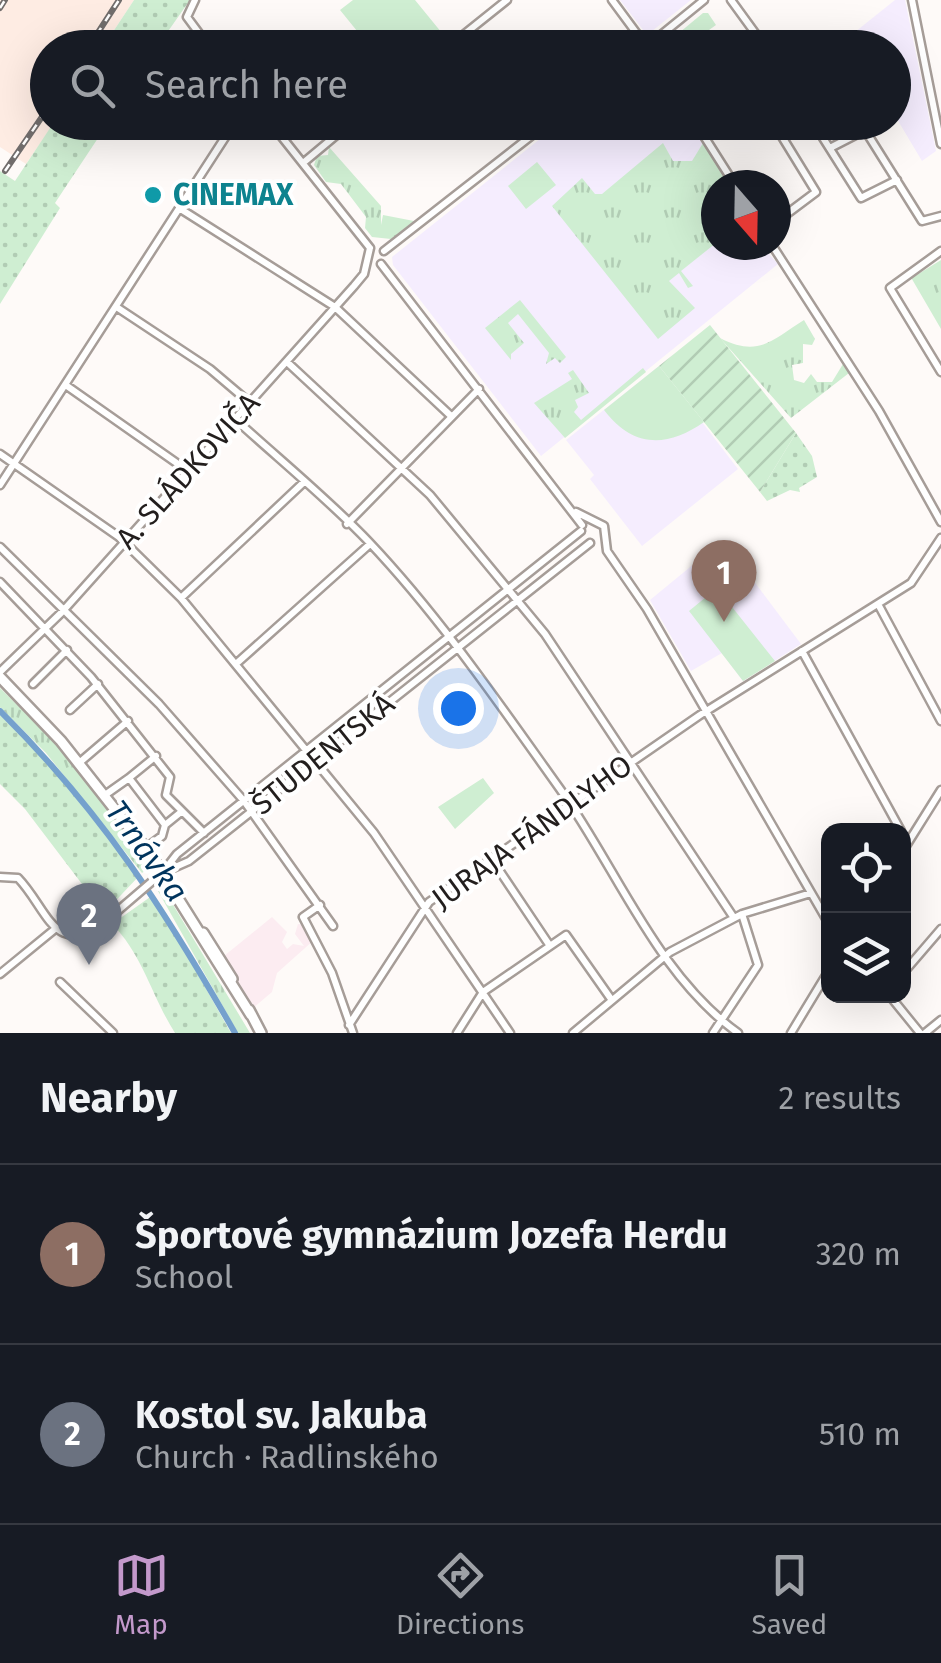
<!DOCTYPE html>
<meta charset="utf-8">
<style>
:root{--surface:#171b24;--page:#242831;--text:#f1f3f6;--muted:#9ea1a6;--line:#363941;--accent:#c399cb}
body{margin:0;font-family:"Fira Sans",sans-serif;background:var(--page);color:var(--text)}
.controls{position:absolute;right:30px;bottom:30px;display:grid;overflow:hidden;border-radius:20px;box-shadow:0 10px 40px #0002}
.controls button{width:90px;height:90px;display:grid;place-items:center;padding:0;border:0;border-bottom:2px solid var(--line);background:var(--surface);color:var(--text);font:50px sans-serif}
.compass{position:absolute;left:701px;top:170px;width:90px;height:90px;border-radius:50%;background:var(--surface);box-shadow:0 10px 40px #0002;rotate:160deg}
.you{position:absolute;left:458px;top:708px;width:35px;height:35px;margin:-25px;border:8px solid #fff;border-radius:50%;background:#1a73e8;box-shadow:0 0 0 15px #1a73e833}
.badge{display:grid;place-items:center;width:65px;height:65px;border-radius:50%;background:var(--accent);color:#fff;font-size:32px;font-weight:700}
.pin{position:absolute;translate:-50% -82px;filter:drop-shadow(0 2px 5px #0008)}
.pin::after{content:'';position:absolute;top:52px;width:35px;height:30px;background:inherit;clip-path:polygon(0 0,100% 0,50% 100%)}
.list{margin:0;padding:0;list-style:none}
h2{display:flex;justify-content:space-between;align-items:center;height:130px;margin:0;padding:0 40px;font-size:42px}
h2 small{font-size:32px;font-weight:400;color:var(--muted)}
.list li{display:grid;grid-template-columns:65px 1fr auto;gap:30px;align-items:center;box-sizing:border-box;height:180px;padding:0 40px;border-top:2px solid var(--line)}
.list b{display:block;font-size:38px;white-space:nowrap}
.list p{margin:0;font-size:32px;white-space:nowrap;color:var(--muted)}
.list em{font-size:32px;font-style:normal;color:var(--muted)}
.icon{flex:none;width:55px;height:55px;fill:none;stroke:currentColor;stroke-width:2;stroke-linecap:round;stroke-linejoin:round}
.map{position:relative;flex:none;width:941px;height:1033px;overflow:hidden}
.search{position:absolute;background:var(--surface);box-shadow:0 10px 40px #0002;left:30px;right:30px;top:30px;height:110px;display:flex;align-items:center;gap:25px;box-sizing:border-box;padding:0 35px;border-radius:55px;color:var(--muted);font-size:38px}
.sheet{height:490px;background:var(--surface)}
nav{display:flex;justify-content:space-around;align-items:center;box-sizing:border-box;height:140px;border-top:2px solid var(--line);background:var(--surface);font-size:28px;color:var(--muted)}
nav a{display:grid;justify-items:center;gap:5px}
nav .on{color:var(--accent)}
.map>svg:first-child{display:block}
</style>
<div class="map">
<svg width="941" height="1033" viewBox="0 0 941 1033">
<defs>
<pattern id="grass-tufts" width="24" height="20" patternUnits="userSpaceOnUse" patternTransform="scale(2.5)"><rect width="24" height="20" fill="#cfeed2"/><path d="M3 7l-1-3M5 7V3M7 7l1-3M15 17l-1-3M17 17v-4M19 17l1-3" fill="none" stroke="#b1ccb4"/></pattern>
<pattern id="park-dots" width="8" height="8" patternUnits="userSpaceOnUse" patternTransform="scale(2.5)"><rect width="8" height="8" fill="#cfeed2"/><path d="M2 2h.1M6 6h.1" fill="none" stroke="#b1ccb4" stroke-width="1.8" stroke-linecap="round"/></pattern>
<pattern id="garden-furrows" width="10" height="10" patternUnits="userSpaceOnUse" patternTransform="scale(2.5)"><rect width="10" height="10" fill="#cfeed2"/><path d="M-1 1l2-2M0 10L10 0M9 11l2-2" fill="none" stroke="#b1ccb4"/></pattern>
</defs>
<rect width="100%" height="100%" fill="#fefaf8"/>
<path fill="#fcecf1" d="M272,917L287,932L282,942L287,949L293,944L304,946L295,934L298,924L305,925L314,940L277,973L272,992L253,1008L224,956Z"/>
<path fill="#feece3" d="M0,0H134L103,47L48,48V122L54,123L26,164L0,147Z"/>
<path fill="#f5edfe" d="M620,0H691L647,35Z
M895,0H905L936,151L922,161L894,114V48H835Z
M688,122L730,185H716V245H768L766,251L778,264L541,456L393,265L392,257L560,123Z
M659,366L738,469L642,546L590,479L594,475L566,440Z
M723,540L801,644L743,681L722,653L691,671L650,600Z"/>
<path fill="url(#grass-tufts)" d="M703,13H708L716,25L709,30L721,47H697L702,44L662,47Z
M663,143L673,161H692L703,143L730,185H716V243L681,271L693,286L688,288L679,273L669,281L695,308L658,339L552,206L582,178L595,194H602Z
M329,147L381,206V225L383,215L414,221L391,239L372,237L365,228L366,217L341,184L326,182L314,165L317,156L328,155Z
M941,260V329L909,274L915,276Z
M520,300L566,357L560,363L555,358L546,364L549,353L518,314L508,323L524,343L511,354V360L485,328Z
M804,320L815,339L812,345L803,344V363L792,365L794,380L804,383L811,374L817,382H832L843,364L849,373L791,418L720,338C759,358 772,340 804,320Z
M643,368L646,372L565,438L534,403L572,379L568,373L573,370L589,393L575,400L578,407L574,412L581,420Z
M0,688L49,736L152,865L142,873L46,753L0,707Z
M163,888L250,1033H238L158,891Z"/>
<path fill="url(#park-dots)" d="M134,0H190L157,47H103Z
M54,122L108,123L55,203L60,208L0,304V171L15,181Z
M796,433L812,456L817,477L799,488L800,492L790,490L767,501L760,492Z
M0,715L43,757L139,876L104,913L25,809L0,784Z
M153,895L231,1033H175C152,997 143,955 112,924Z"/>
<path fill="url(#garden-furrows)" d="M710,325L796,433L760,492L659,366Z"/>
<path fill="#cfeed2" d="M353,0H415L446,38L434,47H370L340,10Z
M537,162L556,185L526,209L508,186Z
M659,366L704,422C667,448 633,448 604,410Z
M717,588L775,661L743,681L689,611Z
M483,778L494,793L455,829L438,807Z"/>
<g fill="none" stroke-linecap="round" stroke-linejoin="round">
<path stroke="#75a1cd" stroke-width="6" d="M0,711C102,812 165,910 235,1033"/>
<defs>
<path id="street" d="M195,0L187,17L210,48
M612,0L646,46
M731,0L766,48
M912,0L941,144
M447,48L507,0
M645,48L704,0
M735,48L756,34
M270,122L370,248
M695,122L735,185
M773,122L816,192L776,222
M813,122L861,198L897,180
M830,148L865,130L922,221L941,216
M303,163L352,122
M179,208L335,307L451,416
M772,245L879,411L941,522
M384,251L549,122
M941,251L890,288L941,372
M381,264L582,525
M118,308L210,369L250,403
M287,362L430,495L545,634L734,918
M67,386L188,471
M235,419C280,460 328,499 369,542C440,617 500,705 560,789C617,869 657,975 738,1033
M0,454L119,537L181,598L374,833L510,1033
M0,485L235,122
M576,512L604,526L607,551L647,609L828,922
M347,524L479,389
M0,547L159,704L244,801L333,926
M0,582L91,677L170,777L166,795L204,833
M181,598L304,482
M878,604L941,721
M802,651L901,831
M237,663L370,544
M0,672L62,612L354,286L364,274L370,248
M33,684L67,650
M70,710L98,684
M156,756L129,778L165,825L181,812
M79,763L128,721
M105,795L129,778
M146,848L162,836L165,825
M904,849L941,790
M491,858L550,946L566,935L611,999
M164,872L189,861L590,543
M0,877L18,878C48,909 54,960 106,920
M320,905L303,917L332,973L353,1033
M107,920L163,872L177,854L581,531
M904,972L941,929
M0,974L55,929
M60,982L113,1033
M890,996L920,1033
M349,1025L429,902L700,715L911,583L941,538
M457,1033L483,992L550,946
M573,1033L670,952L742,914L811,893
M713,1033L758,965L742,914
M791,1033L828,972
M925,1033L941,1020"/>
<path id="secondary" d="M0,677L61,741L150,854L251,1015
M203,933L232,979
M249,1010L261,1033"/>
</defs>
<use href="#street" stroke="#a69d98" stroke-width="11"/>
<use href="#secondary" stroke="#a69d98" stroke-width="14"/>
<use href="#street" stroke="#fff" stroke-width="6"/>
<use href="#secondary" stroke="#fff" stroke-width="9"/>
<defs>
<path id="rail" d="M0,8L5,0
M88,48L119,0
M5,171L48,108"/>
</defs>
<use href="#rail" stroke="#716d6c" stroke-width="6"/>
<use href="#rail" stroke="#fff" stroke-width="2.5" stroke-dasharray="8" stroke-linecap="butt"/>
</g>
<circle fill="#0f9aa8" stroke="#fff" stroke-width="4" cx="153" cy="195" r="10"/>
<g text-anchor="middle" stroke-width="8" stroke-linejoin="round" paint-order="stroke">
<g font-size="30" font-weight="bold" fill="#0d838f" stroke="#fff" text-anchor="start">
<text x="173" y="205">CINEMAX</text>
</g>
<g font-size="30" fill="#221e1d" stroke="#fff">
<text transform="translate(188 471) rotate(-48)" y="10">A. SLÁDKOVIČA</text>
<text transform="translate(323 754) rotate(-39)" y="10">ŠTUDENTSKÁ</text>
<text transform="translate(532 832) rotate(-36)" y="10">JURAJA FÁNDLYHO</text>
</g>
<g font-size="32" font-style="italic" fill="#00345d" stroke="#fff">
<text transform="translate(147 851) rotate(54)" y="11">Trnávka</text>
</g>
</g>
</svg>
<div class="controls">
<button><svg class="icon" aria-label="locate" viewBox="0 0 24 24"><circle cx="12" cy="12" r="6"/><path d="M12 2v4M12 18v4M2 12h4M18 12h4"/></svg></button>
<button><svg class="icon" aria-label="layers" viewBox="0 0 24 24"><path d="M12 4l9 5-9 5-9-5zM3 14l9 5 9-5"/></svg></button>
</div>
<svg class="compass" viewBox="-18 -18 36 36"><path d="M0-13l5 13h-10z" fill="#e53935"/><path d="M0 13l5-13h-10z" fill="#9ea1a6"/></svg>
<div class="you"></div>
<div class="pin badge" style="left:724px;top:622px;background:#8d6e63">1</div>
<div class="pin badge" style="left:89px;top:965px;background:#6b7280">2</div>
<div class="search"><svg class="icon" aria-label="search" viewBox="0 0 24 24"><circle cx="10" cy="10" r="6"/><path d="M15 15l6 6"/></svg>Search here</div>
</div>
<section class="sheet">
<h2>Nearby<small>2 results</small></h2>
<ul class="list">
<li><span class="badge" style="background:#8d6e63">1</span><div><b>Športové gymnázium Jozefa Herdu</b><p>School</p></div><em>320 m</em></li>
<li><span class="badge" style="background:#6b7280">2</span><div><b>Kostol sv. Jakuba</b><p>Church · Radlinského</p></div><em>510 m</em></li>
</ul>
</section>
<nav>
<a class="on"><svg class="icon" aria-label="map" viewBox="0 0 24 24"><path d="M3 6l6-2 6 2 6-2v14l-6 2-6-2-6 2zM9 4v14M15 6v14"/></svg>Map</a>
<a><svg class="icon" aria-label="directions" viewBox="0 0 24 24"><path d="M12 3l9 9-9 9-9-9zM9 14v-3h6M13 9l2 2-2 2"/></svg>Directions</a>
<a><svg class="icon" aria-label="saved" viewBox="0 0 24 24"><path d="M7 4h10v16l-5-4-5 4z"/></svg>Saved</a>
</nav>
